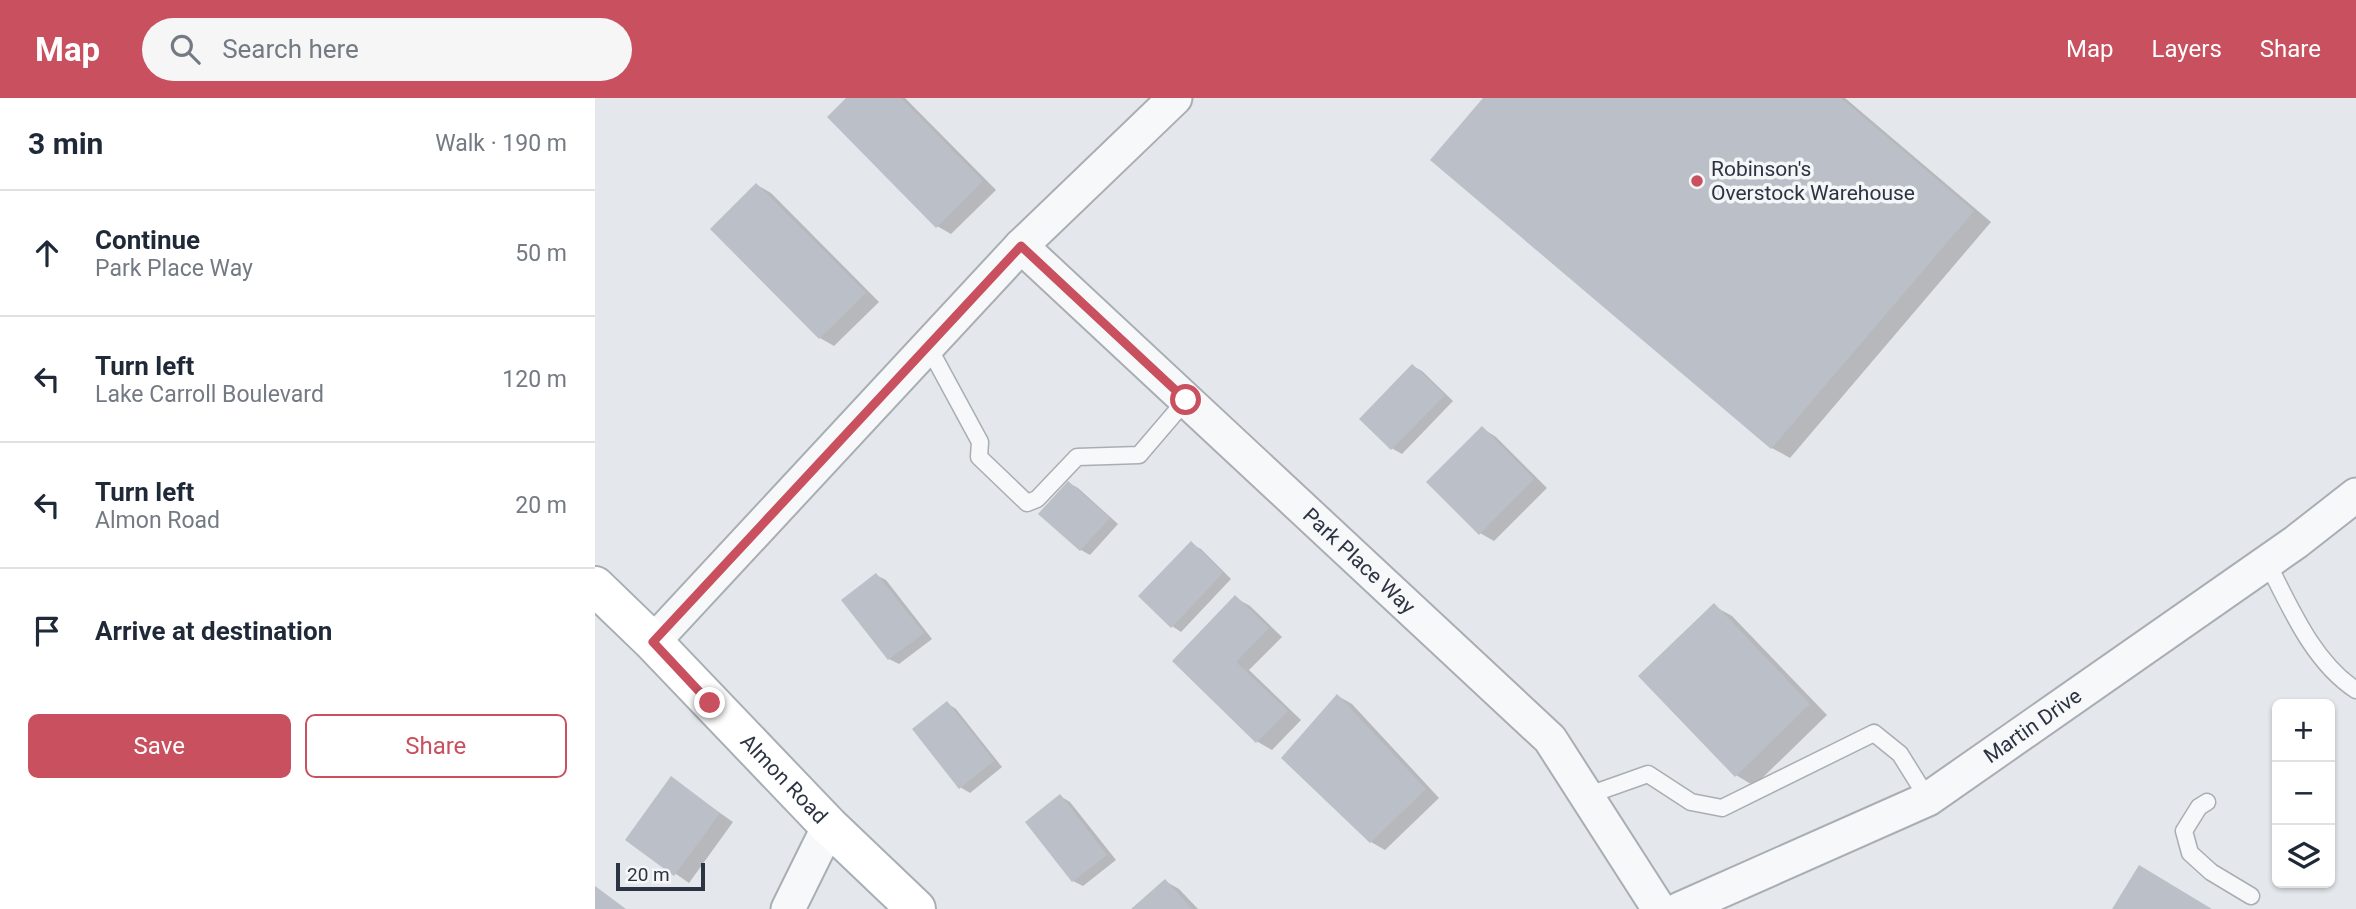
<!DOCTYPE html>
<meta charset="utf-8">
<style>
:root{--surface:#fff;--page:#f6f6f7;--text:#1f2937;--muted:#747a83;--line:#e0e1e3;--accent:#c9505e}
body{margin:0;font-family:Roboto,sans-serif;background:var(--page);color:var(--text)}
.controls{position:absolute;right:21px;bottom:21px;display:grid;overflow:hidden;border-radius:10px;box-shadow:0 2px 5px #0004}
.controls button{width:63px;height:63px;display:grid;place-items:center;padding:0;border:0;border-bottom:2px solid var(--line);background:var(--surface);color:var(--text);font:35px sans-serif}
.scale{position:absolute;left:21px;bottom:18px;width:89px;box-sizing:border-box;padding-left:7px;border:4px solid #2c3443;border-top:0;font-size:19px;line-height:24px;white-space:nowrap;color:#2c3443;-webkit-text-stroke:5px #f4f6f8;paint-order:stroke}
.stop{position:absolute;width:21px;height:21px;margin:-16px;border:5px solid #c9505e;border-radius:50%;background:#fff}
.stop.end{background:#c9505e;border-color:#fff;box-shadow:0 2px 7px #0008}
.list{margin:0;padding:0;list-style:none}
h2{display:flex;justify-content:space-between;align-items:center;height:91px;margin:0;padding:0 28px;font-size:30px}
h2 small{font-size:23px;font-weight:400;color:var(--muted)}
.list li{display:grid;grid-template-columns:46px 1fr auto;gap:21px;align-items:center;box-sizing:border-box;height:126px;padding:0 28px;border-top:2px solid var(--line)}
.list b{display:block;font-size:26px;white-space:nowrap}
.list p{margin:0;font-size:23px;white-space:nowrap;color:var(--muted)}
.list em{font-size:23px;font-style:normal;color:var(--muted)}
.actions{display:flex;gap:14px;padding:21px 28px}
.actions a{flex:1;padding:16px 0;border:2px solid var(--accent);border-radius:10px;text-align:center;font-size:24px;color:var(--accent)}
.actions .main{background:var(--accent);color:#fff}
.icon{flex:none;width:38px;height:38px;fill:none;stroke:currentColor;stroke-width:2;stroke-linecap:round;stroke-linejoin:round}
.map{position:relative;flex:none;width:1761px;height:811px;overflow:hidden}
header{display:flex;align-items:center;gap:42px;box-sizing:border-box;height:98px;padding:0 35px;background:var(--accent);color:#fff}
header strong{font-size:33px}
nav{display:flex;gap:38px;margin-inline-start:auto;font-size:24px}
.search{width:490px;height:63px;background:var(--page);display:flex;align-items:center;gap:18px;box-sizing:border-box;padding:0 24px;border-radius:38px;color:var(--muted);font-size:26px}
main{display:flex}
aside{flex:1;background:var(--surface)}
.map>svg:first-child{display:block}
</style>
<header>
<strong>Map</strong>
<div class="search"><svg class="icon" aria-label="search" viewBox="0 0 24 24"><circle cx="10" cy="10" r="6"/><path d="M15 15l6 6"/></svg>Search here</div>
<nav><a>Map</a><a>Layers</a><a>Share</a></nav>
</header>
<main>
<aside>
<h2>3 min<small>Walk · 190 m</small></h2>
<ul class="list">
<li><svg class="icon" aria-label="ahead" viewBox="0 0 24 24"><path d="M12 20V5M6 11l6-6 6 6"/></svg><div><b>Continue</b><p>Park Place Way</p></div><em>50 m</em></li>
<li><svg class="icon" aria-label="left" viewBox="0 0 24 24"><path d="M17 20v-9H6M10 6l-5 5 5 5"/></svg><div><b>Turn left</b><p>Lake Carroll Boulevard</p></div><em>120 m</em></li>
<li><svg class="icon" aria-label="left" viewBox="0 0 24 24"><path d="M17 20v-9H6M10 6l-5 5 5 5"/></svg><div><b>Turn left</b><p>Almon Road</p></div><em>20 m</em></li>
<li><svg class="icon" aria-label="arrive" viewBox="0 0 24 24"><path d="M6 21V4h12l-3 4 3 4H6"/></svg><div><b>Arrive at destination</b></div></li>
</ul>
<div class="actions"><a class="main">Save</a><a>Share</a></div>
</aside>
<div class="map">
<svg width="1761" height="811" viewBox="0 0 1761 811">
<rect width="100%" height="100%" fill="#e4e7eb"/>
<path fill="#0003" d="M254,0H310L401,92L356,136L342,128Z
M890,0H1250L1396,124L1195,360L1177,350L838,61Z
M162,87L176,95L284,204L239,248L225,240Z
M818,268L827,273L858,303L807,356L798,351L767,321Z
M887,330L901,339L952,390L899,443L885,435Z
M474,385L483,390L523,426L495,457L486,452Z
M596,446L606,451L636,481L586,534L577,528Z
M281,477L291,482L337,541L304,566L294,561L248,502Z
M641,500L655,508L687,539L654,572L706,622L677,652L663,644L579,563Z
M1119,508L1137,518L1232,617L1159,688L1141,677Z
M743,598L757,606L844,700L790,752L776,744L688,660Z
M352,605L361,611L407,669L375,695L365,689Z
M76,681L138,724L94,785L32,742Z
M465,698L475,704L521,762L488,788L478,783Z
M570,783L584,791L603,811H539Z"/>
<path fill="#bbc0c8" d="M251,0H306L388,83L341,130L232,19Z
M888,0H1246L1379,113L1176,351L835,62Z
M161,85L271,195L224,241L115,131Z
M817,266L850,297L796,352L764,321Z
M887,328L939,381L884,437L831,384Z
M473,383L515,420L485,453L443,416Z
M596,443L628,475L576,530L543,498Z
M281,475L329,535L293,562L246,502Z
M640,497L674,530L641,564L693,613L661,645L577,563Z
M1119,505L1215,606L1140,679L1043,578Z
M742,596L831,691L775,745L686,660Z
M352,603L399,663L364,691L317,631Z
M76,678L125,715L79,778L30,742Z
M465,696L512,757L477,784L430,724Z
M1544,767L1617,811H1517Z
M570,781L597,811H536Z
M0,788L31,811H0Z"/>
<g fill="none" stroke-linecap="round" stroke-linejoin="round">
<defs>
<path id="lane" d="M333,248L385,344L384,359L432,405L442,401L482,359L544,357L591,302
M1672,464C1695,509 1718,564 1761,592
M991,698L1053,676L1096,704L1127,710L1279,635L1305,656L1333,701
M1612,704L1604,709L1589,733L1595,755L1616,774L1656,798"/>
<g id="street">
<path id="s1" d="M426,148L955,641L1064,811"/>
<path d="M58,544L426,148L580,0"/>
<path d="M193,811L234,728"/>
<path id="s2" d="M1085,811L1333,701L1701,444L1761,397"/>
</g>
<g id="secondary">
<path id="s3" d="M0,488L58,544L234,728L321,811"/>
</g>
</defs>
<use href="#lane" stroke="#a9aeb5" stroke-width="19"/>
<use href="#street" stroke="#a9aeb5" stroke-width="37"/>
<use href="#secondary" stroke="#a9aeb5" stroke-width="42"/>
<use href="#lane" stroke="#f7f8f9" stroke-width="16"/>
<use href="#street" stroke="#f7f8f9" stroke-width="33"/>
<use href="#secondary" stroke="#fff" stroke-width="38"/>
</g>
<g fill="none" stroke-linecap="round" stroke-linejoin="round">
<path stroke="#c9505e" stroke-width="9" d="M115,605L58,544L426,148L591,302"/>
</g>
<circle fill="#c9505e" stroke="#f4f6f8" stroke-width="2.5" cx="1102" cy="83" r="7"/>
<g text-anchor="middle" stroke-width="7" stroke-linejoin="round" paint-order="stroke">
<g font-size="21" fill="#2c3443" stroke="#f4f6f8" text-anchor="start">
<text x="1116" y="78">Robinson's<tspan x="1116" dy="24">Overstock Warehouse</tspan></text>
</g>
<g font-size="21" fill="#2c3443" stroke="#f4f6f8">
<text dy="7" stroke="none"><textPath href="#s1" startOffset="462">Park Place Way</textPath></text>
<text dy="7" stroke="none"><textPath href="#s2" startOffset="399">Martin Drive</textPath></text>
<text dy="7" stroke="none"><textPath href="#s3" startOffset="270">Almon Road</textPath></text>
</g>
</g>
</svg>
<div class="controls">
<button>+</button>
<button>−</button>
<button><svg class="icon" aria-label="layers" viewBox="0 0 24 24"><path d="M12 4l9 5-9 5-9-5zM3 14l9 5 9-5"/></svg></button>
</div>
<div class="scale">20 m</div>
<div class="stop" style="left:591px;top:302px"></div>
<div class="stop end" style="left:115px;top:605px"></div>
</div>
</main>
